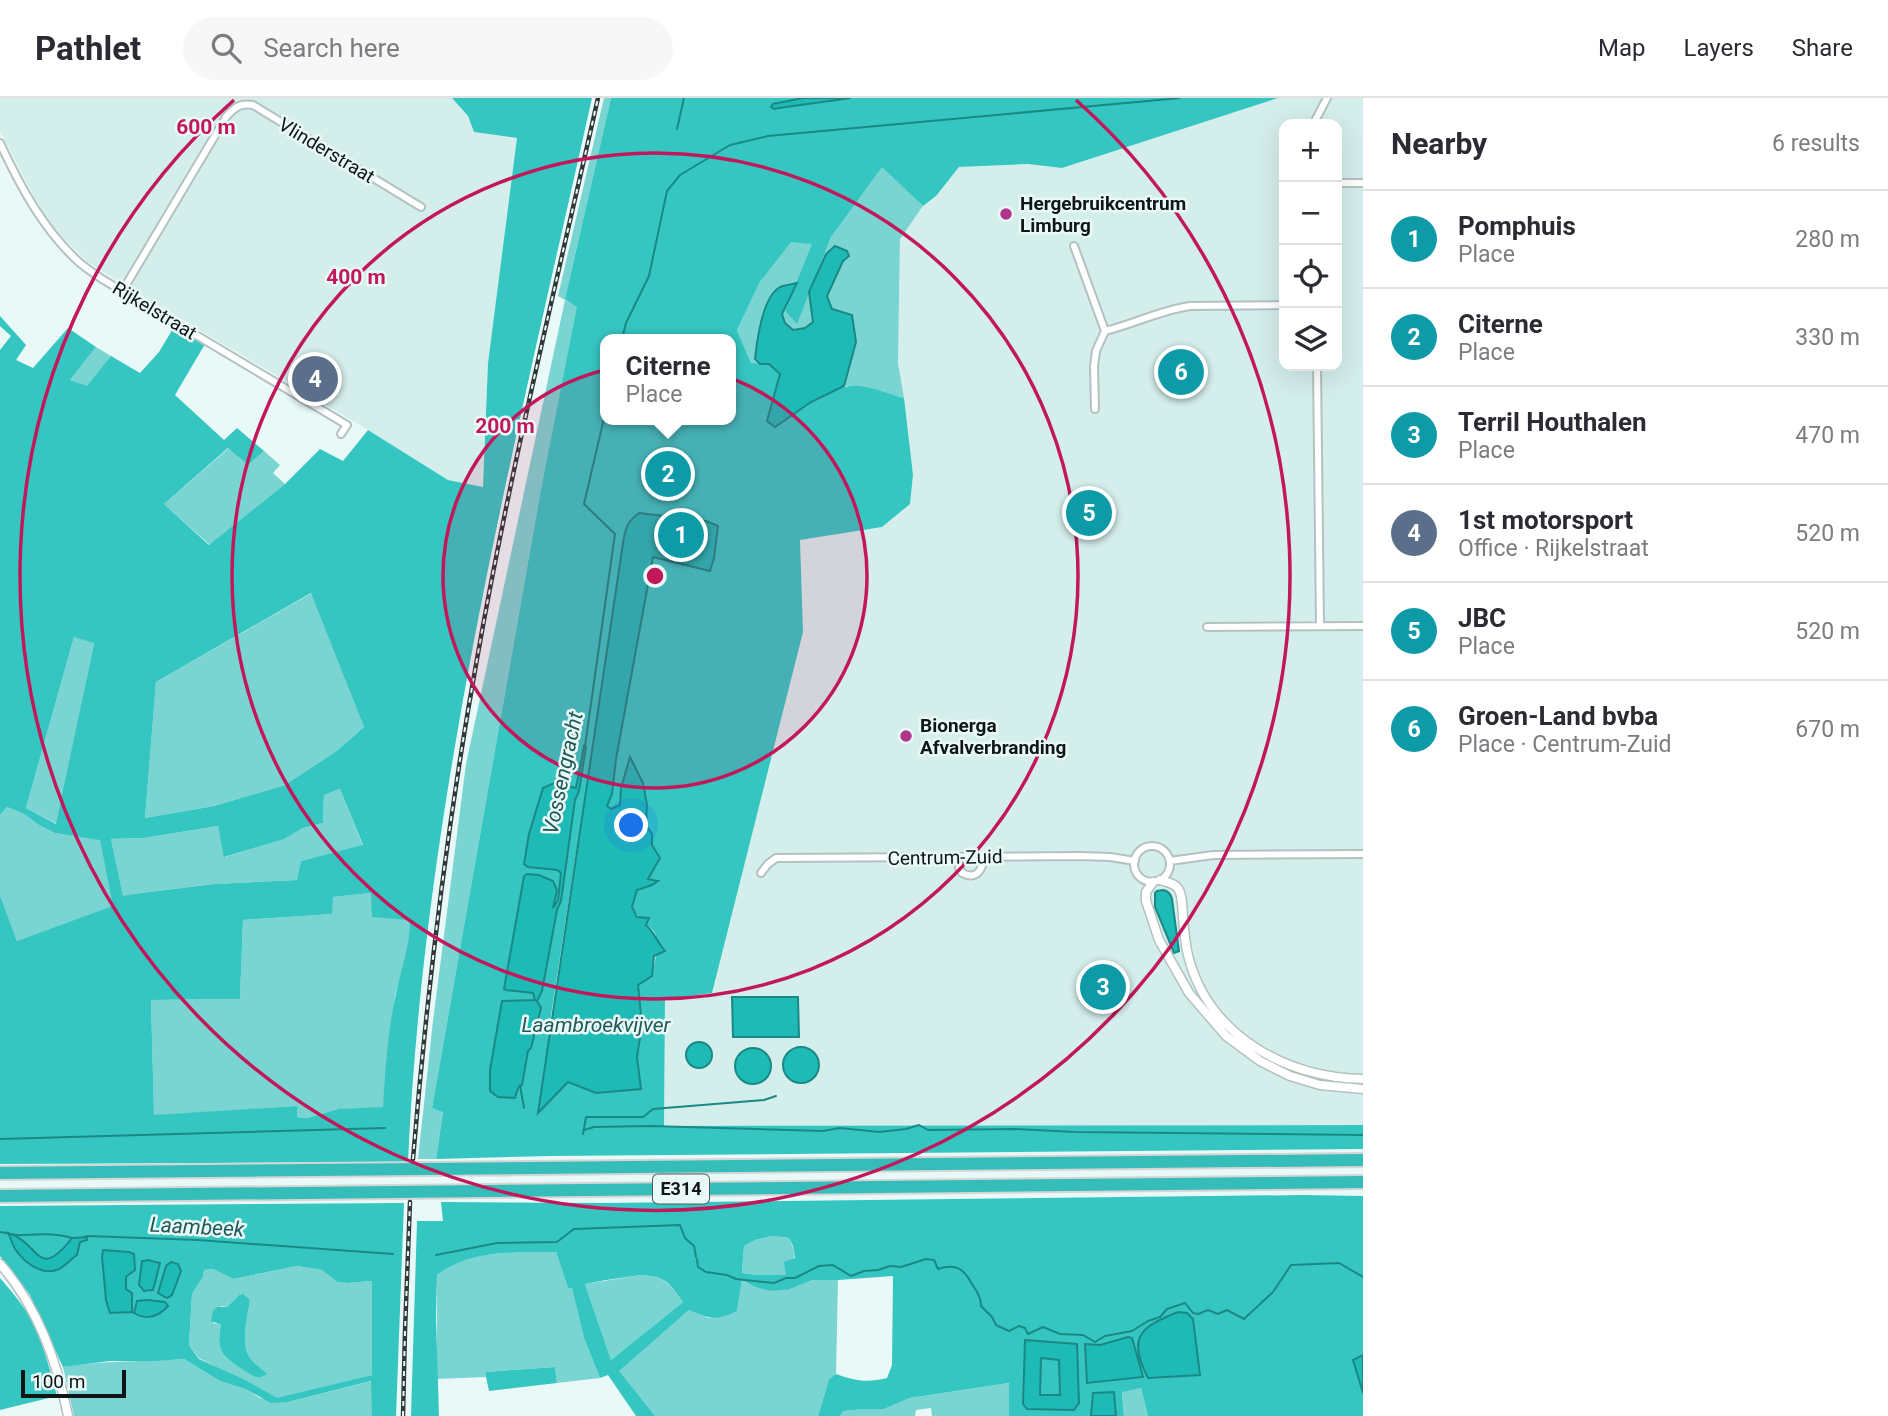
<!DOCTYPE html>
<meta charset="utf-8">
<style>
:root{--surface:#fff;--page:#f7f7f7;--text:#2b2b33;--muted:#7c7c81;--line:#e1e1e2;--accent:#af368a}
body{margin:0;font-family:Roboto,sans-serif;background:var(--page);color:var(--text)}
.controls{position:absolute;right:21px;top:21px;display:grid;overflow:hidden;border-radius:14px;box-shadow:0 7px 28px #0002}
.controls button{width:63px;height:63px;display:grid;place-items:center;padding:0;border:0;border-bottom:2px solid var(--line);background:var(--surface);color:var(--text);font:35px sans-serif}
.scale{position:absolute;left:21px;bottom:18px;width:105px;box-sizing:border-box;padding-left:7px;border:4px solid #101616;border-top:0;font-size:19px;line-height:24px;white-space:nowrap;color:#101616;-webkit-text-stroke:5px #e9f9f8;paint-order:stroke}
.you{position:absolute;left:632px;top:728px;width:24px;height:24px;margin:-18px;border:5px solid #fff;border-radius:50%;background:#1a73e8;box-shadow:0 0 0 10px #1a73e833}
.badge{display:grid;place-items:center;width:46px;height:46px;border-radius:50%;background:var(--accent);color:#fff;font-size:23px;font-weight:700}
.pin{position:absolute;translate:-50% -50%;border:4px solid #fff;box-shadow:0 2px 7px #0006}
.popup{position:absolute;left:600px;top:236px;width:136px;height:91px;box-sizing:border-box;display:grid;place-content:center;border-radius:14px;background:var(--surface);filter:drop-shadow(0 2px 5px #0005);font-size:23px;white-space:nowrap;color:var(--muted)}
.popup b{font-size:26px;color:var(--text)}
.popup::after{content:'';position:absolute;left:50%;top:100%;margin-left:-14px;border:14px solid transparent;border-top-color:var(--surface)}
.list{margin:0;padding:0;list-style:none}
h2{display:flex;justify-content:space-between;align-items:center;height:91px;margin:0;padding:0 28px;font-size:30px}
h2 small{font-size:23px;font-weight:400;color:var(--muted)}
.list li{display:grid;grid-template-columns:46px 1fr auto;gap:21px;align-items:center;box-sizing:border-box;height:98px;padding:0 28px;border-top:2px solid var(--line)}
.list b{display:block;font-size:26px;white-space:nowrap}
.list p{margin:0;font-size:23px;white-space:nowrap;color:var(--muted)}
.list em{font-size:23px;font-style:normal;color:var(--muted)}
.icon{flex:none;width:38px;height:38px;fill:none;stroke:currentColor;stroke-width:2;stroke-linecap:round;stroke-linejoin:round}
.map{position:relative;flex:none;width:1363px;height:1318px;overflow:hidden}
header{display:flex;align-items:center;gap:42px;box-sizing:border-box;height:98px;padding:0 35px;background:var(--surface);border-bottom:2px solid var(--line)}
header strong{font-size:33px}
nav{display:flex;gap:38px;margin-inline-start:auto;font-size:24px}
.search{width:490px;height:63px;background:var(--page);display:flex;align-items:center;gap:18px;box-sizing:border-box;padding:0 24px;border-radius:38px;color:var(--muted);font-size:26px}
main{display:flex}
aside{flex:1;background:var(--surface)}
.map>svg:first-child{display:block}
</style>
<header>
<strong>Pathlet</strong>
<div class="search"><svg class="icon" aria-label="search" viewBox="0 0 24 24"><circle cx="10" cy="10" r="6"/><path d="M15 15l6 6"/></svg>Search here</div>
<nav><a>Map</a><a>Layers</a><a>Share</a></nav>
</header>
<main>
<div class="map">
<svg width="1363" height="1318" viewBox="0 0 1363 1318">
<rect width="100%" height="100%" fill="#e9f9f8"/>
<path fill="#d4eeec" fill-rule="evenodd" d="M0,0H452L468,18L474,34L517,40L488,265L483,389L448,382L368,332L119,184L88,164L58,135L44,116L29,89L0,33Z
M1278,0H1363V1027L664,1029L665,900L712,895L803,534L800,442L882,429L910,406L913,377L898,265L900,141L923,108L936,98L959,69L1028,66L1062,70ZM1284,26H1337V268H1284Z"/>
<path fill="#7ad4d1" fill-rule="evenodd" d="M604,0H611L565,201L578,209L540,396L432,1010L443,1013L436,1061H418L433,923L466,666L565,202L558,198Z
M882,68L923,108L900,141L898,265L904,300L861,289L844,288L856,244L832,211L827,198L843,163L849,158L821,167L816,177L831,139Z
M791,143L813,146L797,185L780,189L755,261L760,266L751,265L737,232L760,184Z
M809,194L813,224L805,230L793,232L785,225L782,216L787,202L792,195L785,213L797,225Z
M96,249L111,258L88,289L70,282Z
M229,350L248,367L264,353L280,367L273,375L285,386L210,447L164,406Z
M312,495L364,629L338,652L285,687L214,708L145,720L156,584Z
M74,539L94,544L57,726L26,710Z
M340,691L363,748L301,763L298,782L214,786L133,796L123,799L111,741L144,740L218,728L225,759L283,741L303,730L323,725L324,697Z
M7,709L24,716L39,727L55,735L100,741L114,809L17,843L0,797V717Z
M371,795L410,821V835L405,862L395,898L383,1010L338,1011L307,1020L297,1019L296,1008L154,1018L151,902L240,901L243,822L332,816V799Z
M772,1138L789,1140C797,1157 795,1161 787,1177H757L742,1175L744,1148L755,1142Z
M556,1154L568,1190L572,1189L584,1240L600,1280L557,1285L555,1269L485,1274L486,1279L437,1281V1177C472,1151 515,1155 556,1154Z
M297,1168L322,1172L337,1184L347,1185L372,1183V1277L277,1301L199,1260L189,1247L192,1196L203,1179L204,1172L213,1171L235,1181ZM239,1197L250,1202C248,1217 242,1239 247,1254C250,1263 261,1270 266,1276L219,1240L221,1227L213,1225L221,1208L227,1209Z
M641,1177C667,1179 668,1185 683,1204L611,1262L585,1186Z
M742,1182L753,1188L790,1191L813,1182H838L836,1276L829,1281L818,1318H655L618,1273L689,1212L709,1220L737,1213Z
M184,1261L220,1283L245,1291L260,1300L288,1304L372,1283V1318H74L63,1269C104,1262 144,1264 184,1261Z
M1010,1285L1009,1318H932L931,1310L916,1312L915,1318H840L843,1313L863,1311H884L910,1300Z
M1141,1290L1148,1318H1124L1122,1293Z"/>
<path fill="#35c6c2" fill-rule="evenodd" d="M452,0H592C514,351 424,703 408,1064L0,1066V797L17,843L113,808L100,742L55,735L39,727L24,716L7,709L0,717V252L11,238L0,228V218L26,247L16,262L33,270L68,230L96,249L70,282L87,288L111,258L140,275L159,254L174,229L205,246L175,297L224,342L237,330L264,353L248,367L228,350L164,406L209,447L285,386L320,351L343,363L368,332L448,382L483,389L488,265L517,40L474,34L468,18ZM311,495L364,629L338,652L285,687L214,708L145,720L156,584ZM74,539L94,545L56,726L26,710ZM340,691L363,747L301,763L297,782L214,786L133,796L123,798L111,741L144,740L218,728L224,759L284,741L303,730L323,725L324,697ZM371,795L372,819L410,822C410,848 401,871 396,896C388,930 385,975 383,1009L338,1011L307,1020L297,1019V1008L154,1017L151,902L240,901L243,822L332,816L333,799Z
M611,0H1278L1062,70L1028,66L959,69L936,98L923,108L882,69L831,139L797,226L785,213L812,146L791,144L760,184L737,232L751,265L769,266L780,276L775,329C798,313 830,285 860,288C874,290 889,296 904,300L913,377L910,406L882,429L800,442L803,534L712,895L665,901L664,1028L1363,1027V1051L550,1058L436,1061L443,1014L432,1010L540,396L577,209L565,201ZM605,241H731V322H605ZM660,418L706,423L717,429L714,460L653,458L616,661L612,696L606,708L610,711L620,707L621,690L630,660L647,707L646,727L652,736L647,781L657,782L652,787L637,792L632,808C639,823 646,823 654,834C661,845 654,865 652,878L638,887L642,927L637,959L641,991L596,995L568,984L551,918L626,429L632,420Z
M1303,1097L1363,1098V1257L1353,1262L1363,1295V1318H1148L1141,1290L1122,1294L1124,1318H1116L1114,1295L1091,1311V1318H1009V1285L910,1300L884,1311H864L843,1313L840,1318H818L829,1281L836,1276C856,1283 866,1285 887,1280L892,1267L893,1178L838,1182H813L790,1191L770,1193L753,1188L742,1182L737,1213C716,1223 710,1221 689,1212L619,1273L655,1318H636L608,1277L600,1280L584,1240L572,1190H568L556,1154C514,1155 472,1151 437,1177L436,1219L439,1318H411L417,1123H443L441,1104L602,1105ZM772,1138L789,1140L793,1148L795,1160L784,1164L786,1177H757L742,1175L744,1148L755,1142ZM641,1177C667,1179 668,1184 683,1204L611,1262L585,1186L606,1182ZM1178,1214L1201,1274L1170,1217ZM1128,1239L1087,1285L1086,1247H1100ZM1026,1242L1077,1246L1079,1306L1073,1312L1023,1305Z
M404,1105L396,1318H372L371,1283L288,1304L271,1305L245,1291L220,1283L184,1261L156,1263H110L63,1269L30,1197L0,1158V1108ZM9,1136C40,1144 37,1186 72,1140L80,1144L38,1172L15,1150ZM102,1159L131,1177L126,1179V1191L110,1215L106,1202ZM148,1162L157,1163L149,1194L140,1190L139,1182L142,1163ZM297,1168L322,1172L337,1184L347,1185L372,1183V1277L277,1300L245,1282L199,1261L189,1247L192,1196L203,1179L204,1172L213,1171L234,1181Z
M0,1180C13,1195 27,1211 35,1230C45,1252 51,1275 57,1298L0,1312Z
M243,1196L250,1202C248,1217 242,1239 247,1254C250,1263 261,1270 267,1276C263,1278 261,1280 256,1279C249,1276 227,1262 223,1255C218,1247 219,1237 221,1227L211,1223L213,1213L217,1209H227L239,1197Z
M1041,1260L1059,1262L1061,1297H1040Z
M555,1269L557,1285L489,1293L485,1274Z"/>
<path fill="#1ebab6" stroke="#1a8986" stroke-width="2" fill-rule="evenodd" d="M803,0H851L779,10L774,11L771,9L773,6Z
M835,148L847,153L849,158L843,163L827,198L832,211L852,217L856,244L844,288L811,304L775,329L767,323L780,276L769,266H760L755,261C757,242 762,199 780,189C785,187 792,186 797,185L782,216L785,225L793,232L805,230L813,224L809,194L826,156Z
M639,415L706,423L718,428L714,460L710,473L653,459L616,661L612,696L607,708L611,711L620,707L621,690L630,659L643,685L647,707L646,727L652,736V747L660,760L648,781L658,783L652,787L637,792L632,809L637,819L649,820L646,827C655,835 657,844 665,853L654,858L652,878L638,887L642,927L637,959L641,991L596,995L568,984L538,1015L623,445C625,432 627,423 639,415Z
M584,648L586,649L579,693L575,702L561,803L557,812L542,893L537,903L541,910L531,950L528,953L522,987L518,990L515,1000L498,999L490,993V972L502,903L535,902L533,895L506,892L504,891L524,778L527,776L539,777L553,783L557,792L553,810L558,802L561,775L557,772L528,769L524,766L529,736L543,690L554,685L576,690Z
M1163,792C1169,793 1171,796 1172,801L1179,853L1174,855L1155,809V795L1157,793Z
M732,899H798L799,939H733Z
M686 957a13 13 0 1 1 26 0a13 13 0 1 1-26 0Z
M783 967a18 18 0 1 1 36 0a18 18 0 1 1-36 0Z
M735 968a18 18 0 1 1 36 0a18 18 0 1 1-36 0Z
M8,1135C40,1144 37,1185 72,1140L87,1139V1142L80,1144L77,1157C71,1161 65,1168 59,1171C42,1179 24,1164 15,1151C12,1146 11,1140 8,1135Z
M103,1152L129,1154L134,1156L135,1172L126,1179V1191L132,1195V1214L110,1215L106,1202L102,1159Z
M148,1162L160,1165L153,1192L144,1193L139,1187L142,1163Z
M171,1164L178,1166L181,1173L172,1197L167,1200L158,1195L166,1168Z
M147,1202L165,1204L168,1208C159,1218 147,1223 134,1215L137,1203Z
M1178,1214L1187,1215L1193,1221L1200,1277L1148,1280C1127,1239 1140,1229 1178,1214Z
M1128,1239L1132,1240L1143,1279L1087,1285L1085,1246L1100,1247Z
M1025,1242L1077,1246L1079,1305L1074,1312L1027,1311L1023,1306ZM1041,1260L1059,1262L1060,1297H1040Z
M1363,1257V1295L1353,1262Z
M1114,1294L1116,1318H1091L1093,1295Z"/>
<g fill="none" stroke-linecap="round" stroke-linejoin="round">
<path stroke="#1a8986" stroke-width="2" d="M677,31L684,0
M622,241L626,225L649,178L667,93L680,77L730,47L768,38L1180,0
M585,648L615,436L584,406L605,316
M520,987L524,1010
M584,1032L594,1029L650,1028L823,1033L840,1030L879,1034L906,1031L919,1027L928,1032L1015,1031L1075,1034L1363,1037
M583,1036L586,1019H643L653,1011L764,1002L776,998
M0,1041L385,1030
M0,1134C8,1135 17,1138 24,1137C40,1136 56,1135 72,1140
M84,1139L88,1138L198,1142L393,1156
M436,1157L497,1145L557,1144L574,1131L680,1127L685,1140L694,1148L696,1159
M697,1161L698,1169L706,1174L727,1177L736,1181L774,1185L786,1180H795L819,1168L833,1167L851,1178L864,1173L878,1172L890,1168L901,1169L926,1161L934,1162L938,1171C956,1165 964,1171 972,1186C977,1194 981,1199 981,1208L992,1219L996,1227L1009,1233L1019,1228L1025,1230L1028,1236L1043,1229L1060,1236L1083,1237L1095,1244L1105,1238L1132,1233L1148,1223L1160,1219L1167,1211L1185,1205L1193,1215L1198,1216L1208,1212L1218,1216L1227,1212L1244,1221L1273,1194L1291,1167L1339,1165L1363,1179"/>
<defs>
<path id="minor" d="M1316,21L1327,0
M0,45C20,88 44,133 80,165C87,171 95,176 102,181L347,327L341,336
M1337,85H1363
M1074,148L1105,233
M123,192L226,19C235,9 240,5 253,7L421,109
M1317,268L1320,528
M1095,311L1094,268L1096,253L1105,233C1134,226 1161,212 1190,208L1284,207
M1207,529L1363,528
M1134 766a18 18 0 1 1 36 0a18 18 0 1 1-36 0Z
M959,759V770L962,775C976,782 983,773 983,759
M1170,763L1213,757L1363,756
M761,775L768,766L776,760L1080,758L1110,759L1135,763"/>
<path id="tertiary" d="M1160,782C1167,784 1175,785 1179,792C1183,800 1182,810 1183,818C1184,833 1185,847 1189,861C1210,938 1287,980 1363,981
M1153,784L1146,794V803L1159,842L1189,895L1226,938L1260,963L1290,978L1320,987L1363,991
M0,1166C38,1209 57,1263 68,1318"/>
<path id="motorway" d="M0,1075L1363,1062
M0,1098L1363,1084"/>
</defs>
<use href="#minor" stroke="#b3c2c1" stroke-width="10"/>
<use href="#tertiary" stroke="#b3c2c1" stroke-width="11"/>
<use href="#motorway" stroke="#d4d5d5" stroke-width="16"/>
<use href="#minor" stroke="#fff" stroke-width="6"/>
<use href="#tertiary" stroke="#fff" stroke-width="8"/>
<use href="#motorway" stroke="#34bdb9" stroke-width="12"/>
<defs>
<path id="rail" d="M413,1061C427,893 447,727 477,561C510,373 556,187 598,0
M403,1318L405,1233L410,1104"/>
</defs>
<use href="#rail" stroke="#313838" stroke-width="4.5"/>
<use href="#rail" stroke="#e9f9f8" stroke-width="2" stroke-dasharray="5" stroke-linecap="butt"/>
</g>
<circle cx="655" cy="478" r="212" fill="#c2185b" fill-opacity=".12"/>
<g fill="none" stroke="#c2185b" stroke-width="3.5">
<circle cx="655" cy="478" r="212"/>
<circle cx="655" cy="478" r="423"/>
<path d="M1076 2A635 635 0 1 1 234 2"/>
</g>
<g fill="#af368a" stroke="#e9f9f8" stroke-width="2.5">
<circle cx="1006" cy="116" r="7"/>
<circle cx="906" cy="638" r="7"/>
</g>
<g text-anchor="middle" stroke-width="5" stroke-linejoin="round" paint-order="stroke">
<rect fill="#e9f9f8" stroke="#515a5a" stroke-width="2" x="653" y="1076.5" width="56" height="29" rx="5"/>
<g font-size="18" font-weight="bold" fill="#101616">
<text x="681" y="1097">E314</text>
</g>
<g font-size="19" fill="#101616" stroke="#e9f9f8">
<text transform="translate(327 52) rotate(31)" y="7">Vlinderstraat</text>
<text transform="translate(155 212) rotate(31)" y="7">Rijkelstraat</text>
<text transform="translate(945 759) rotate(-1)" y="7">Centrum-Zuid</text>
</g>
<g font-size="19" font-weight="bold" fill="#101616" stroke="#e9f9f8" text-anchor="start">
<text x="1020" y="112">Hergebruikcentrum<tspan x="1020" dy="22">Limburg</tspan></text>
<text x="920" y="634">Bionerga<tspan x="920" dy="22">Afvalverbranding</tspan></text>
</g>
<g font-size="21" font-style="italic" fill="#205957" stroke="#e9f9f8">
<text transform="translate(563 675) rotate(-78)" y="7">Vossengracht</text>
<text x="596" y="934">Laambroekvijver</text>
<text transform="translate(197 1129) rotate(3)" y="7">Laambeek</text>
</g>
</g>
<circle cx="655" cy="478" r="10" fill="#c2185b" stroke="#e9f9f8" stroke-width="3.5"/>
<g font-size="21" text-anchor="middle" font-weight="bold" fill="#c2185b" stroke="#e9f9f8" stroke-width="5" stroke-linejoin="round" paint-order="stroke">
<text x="206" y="36">600 m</text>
<text x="356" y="186">400 m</text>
<text x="505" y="335">200 m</text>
</g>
</svg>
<div class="controls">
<button>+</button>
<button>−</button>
<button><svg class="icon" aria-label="locate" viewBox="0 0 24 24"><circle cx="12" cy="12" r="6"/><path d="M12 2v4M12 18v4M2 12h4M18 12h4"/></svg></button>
<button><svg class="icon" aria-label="layers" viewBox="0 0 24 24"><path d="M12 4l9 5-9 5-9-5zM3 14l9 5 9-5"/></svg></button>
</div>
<div class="scale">100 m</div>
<div class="you"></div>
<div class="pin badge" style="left:681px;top:437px;background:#0f9aa8">1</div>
<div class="pin badge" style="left:668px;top:376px;background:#0f9aa8">2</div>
<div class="popup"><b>Citerne</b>Place</div>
<div class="pin badge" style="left:1103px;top:889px;background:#0f9aa8">3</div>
<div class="pin badge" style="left:315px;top:281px;background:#5c6f8a">4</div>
<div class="pin badge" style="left:1089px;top:415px;background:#0f9aa8">5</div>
<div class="pin badge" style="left:1181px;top:274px;background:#0f9aa8">6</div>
</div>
<aside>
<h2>Nearby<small>6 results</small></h2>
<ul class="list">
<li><span class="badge" style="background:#0f9aa8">1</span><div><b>Pomphuis</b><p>Place</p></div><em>280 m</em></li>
<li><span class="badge" style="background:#0f9aa8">2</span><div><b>Citerne</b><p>Place</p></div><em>330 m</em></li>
<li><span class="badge" style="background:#0f9aa8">3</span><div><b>Terril Houthalen</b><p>Place</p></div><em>470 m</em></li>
<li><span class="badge" style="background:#5c6f8a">4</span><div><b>1st motorsport</b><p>Office · Rijkelstraat</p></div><em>520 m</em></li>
<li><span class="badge" style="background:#0f9aa8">5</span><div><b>JBC</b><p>Place</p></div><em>520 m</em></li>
<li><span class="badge" style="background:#0f9aa8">6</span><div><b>Groen-Land bvba</b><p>Place · Centrum-Zuid</p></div><em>670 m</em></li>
</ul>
</aside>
</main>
